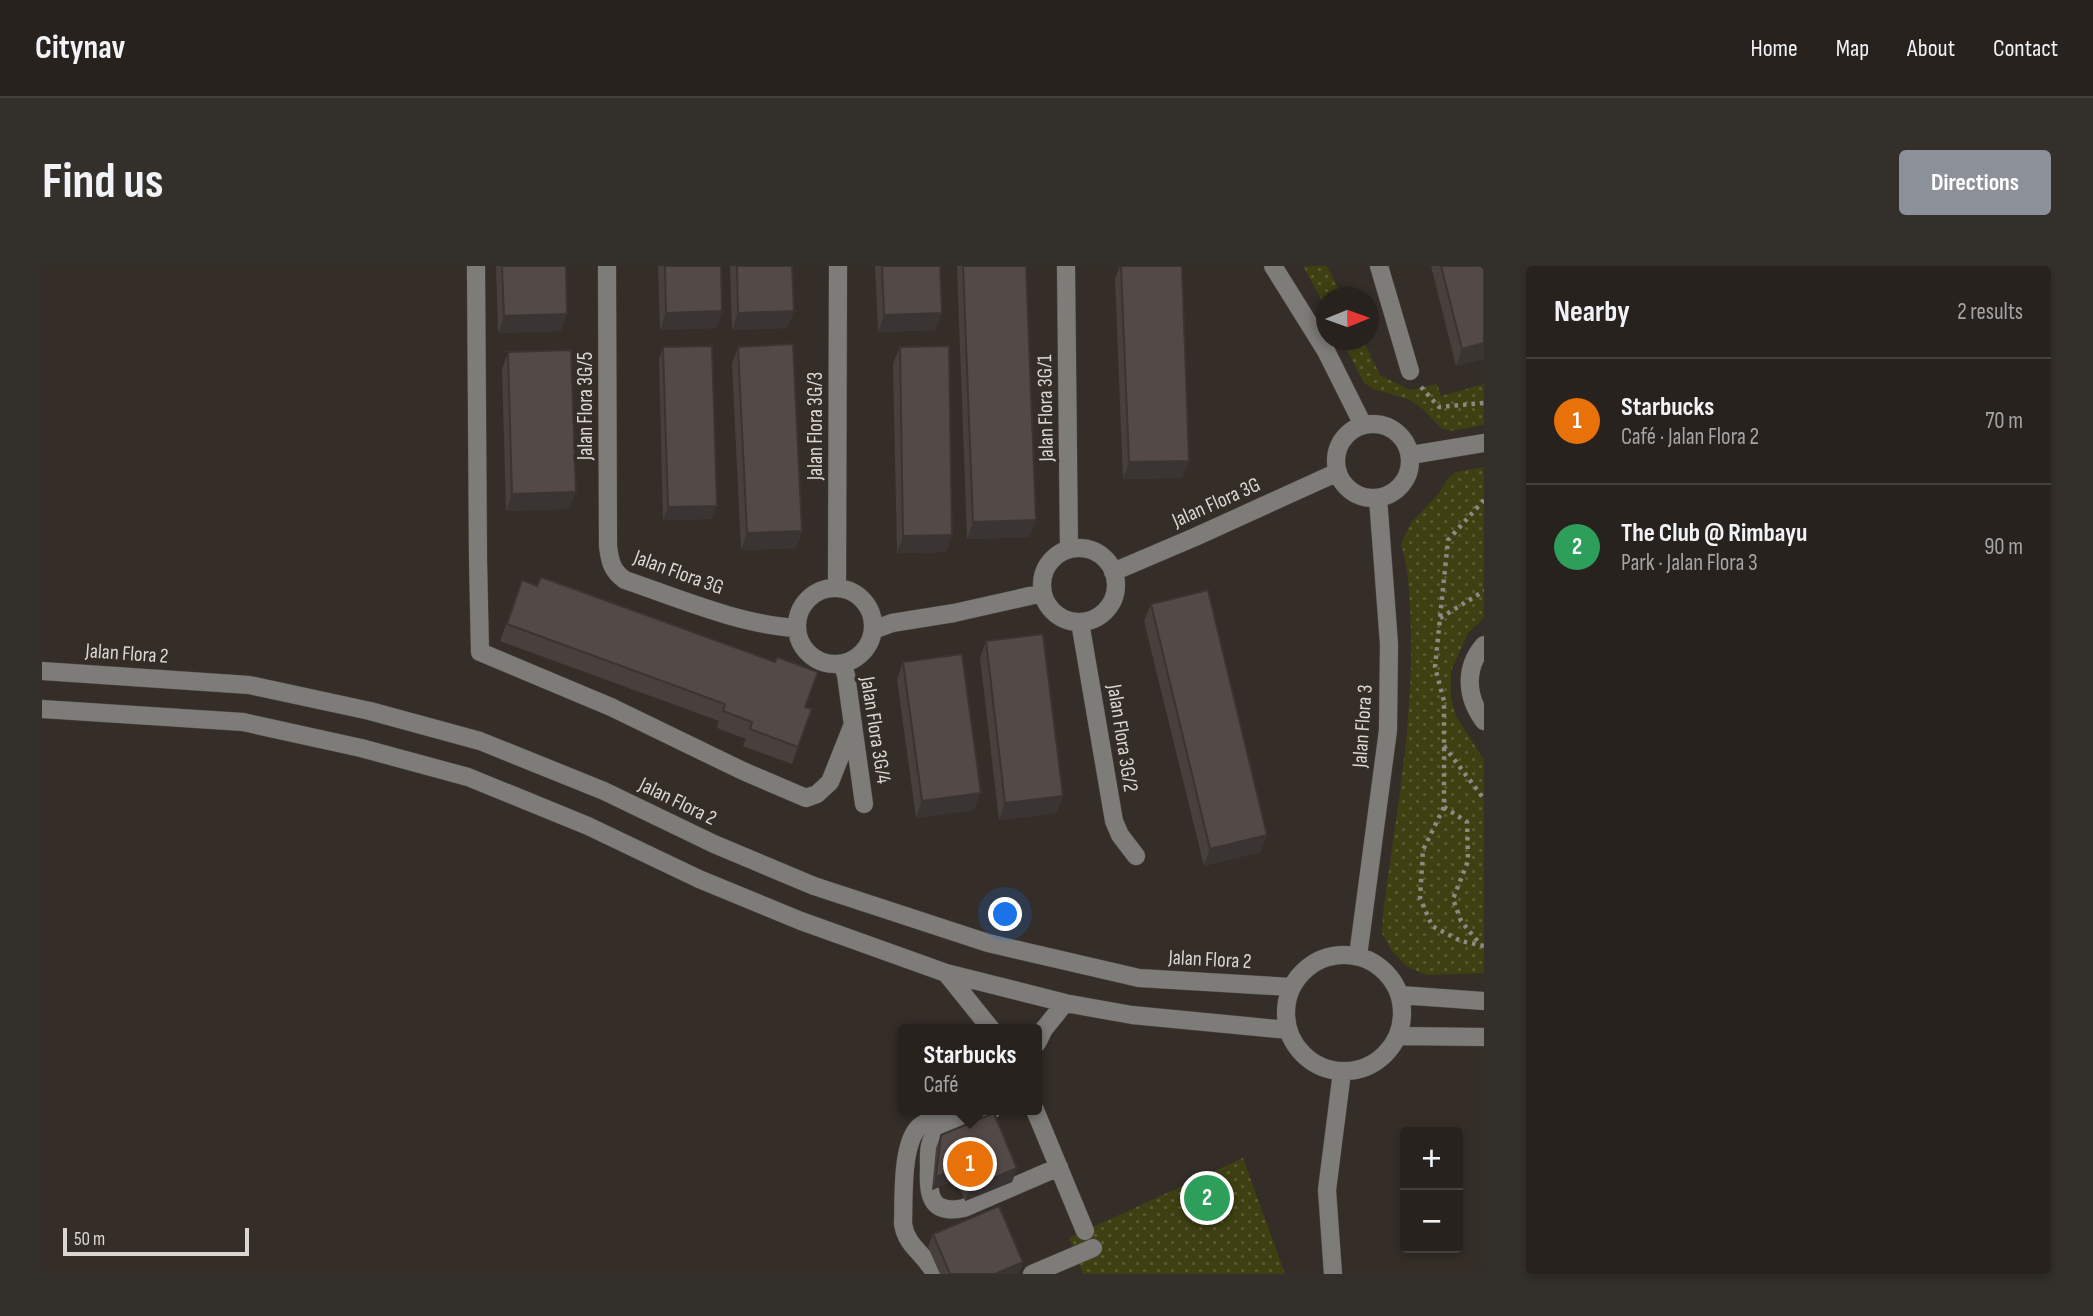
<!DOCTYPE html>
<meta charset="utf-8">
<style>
:root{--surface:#27221e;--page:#332f2b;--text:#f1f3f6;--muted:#a4a4a4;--line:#433f3c;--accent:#8c9099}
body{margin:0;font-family:"Sofia Sans Condensed",sans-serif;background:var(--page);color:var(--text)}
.controls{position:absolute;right:21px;bottom:21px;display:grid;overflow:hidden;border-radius:7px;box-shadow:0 4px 10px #0003}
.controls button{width:63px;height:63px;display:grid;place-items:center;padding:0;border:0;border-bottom:2px solid var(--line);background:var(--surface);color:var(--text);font:35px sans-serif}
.compass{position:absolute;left:1274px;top:21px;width:63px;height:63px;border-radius:50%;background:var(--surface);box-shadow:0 4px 10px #0003;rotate:89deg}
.scale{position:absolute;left:21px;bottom:18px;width:186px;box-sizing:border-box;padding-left:7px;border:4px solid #dad6d2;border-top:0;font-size:19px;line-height:24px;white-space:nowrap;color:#dad6d2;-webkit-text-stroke:5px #342d28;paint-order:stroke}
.you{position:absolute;left:964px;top:649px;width:24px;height:24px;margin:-18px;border:5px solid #fff;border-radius:50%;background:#1a73e8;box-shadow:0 0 0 10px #1a73e833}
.badge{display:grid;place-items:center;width:46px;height:46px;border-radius:50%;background:var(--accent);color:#fff;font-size:23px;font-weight:700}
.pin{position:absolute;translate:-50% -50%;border:4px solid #fff;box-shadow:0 2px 7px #0006}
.popup{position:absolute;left:856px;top:758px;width:144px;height:91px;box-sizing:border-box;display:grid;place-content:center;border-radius:7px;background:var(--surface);filter:drop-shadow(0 2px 5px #0005);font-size:23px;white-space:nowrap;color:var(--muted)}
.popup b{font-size:26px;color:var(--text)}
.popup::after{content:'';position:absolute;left:50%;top:100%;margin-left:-14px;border:14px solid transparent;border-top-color:var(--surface)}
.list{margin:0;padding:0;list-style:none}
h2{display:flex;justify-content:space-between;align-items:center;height:91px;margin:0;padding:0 28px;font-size:30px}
h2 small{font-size:23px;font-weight:400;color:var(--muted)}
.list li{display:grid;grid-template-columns:46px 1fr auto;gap:21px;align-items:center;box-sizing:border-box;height:126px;padding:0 28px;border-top:2px solid var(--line)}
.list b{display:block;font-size:26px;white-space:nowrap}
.list p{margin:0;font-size:23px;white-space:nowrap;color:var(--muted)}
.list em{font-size:23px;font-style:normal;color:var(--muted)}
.map{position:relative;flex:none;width:1442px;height:1008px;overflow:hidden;border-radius:7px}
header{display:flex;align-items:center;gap:42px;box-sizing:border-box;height:98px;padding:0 35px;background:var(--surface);border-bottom:2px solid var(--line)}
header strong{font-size:33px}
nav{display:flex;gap:38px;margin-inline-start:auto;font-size:24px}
.intro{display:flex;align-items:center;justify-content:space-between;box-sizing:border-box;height:168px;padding:0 42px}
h1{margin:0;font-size:49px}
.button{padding:18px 32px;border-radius:7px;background:var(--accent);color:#fff;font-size:24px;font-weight:700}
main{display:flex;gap:42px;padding:0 42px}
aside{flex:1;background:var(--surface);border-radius:7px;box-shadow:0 4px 10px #0003}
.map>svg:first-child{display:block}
</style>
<header>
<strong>Citynav</strong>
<nav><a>Home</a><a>Map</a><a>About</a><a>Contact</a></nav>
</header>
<div class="intro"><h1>Find us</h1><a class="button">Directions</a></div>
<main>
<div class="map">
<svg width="1442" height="1008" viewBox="0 0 1442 1008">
<defs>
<pattern id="green-dots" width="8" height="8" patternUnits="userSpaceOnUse" patternTransform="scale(1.75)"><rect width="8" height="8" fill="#3f4012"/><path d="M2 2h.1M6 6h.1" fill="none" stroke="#5a5b34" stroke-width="1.8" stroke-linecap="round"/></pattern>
</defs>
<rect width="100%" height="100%" fill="#342d28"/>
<path fill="url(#green-dots)" d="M1261,0H1285L1300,31L1284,32V42Z
M1300,74H1321L1338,109L1368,124L1395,118L1399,130L1442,118V159L1408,165L1399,162L1381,143L1368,134L1332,123L1322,117Z
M1442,201V352L1426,367L1409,405V432L1414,450L1442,494V707L1384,709L1364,700L1350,685L1340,667L1341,648C1353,555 1371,462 1369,368C1368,337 1368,308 1359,278L1369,257L1397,227L1407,211L1414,206Z
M1201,892L1243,1008H1041L1027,972Z"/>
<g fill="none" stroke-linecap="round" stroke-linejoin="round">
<defs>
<path id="minor" d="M434,0L436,293L438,386L569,441L701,505L764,532L775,528L788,516L811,458
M565,0L566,280C568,296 570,305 583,314C636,332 699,359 754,362
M1024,0L1027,283
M1231,0L1284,85L1321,159
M1337,0L1368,105
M1294 195a37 37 0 1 1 74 0a37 37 0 1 1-74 0Z
M1369,189L1442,177
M1000 319a37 37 0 1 1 74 0a37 37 0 1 1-74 0Z
M1071,306L1153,271L1296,206
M795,321L796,0
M755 360a38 38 0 1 1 76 0a38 38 0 1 1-76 0Z
M1038,356L1072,555L1078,569L1094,590
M831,364L850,357L912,347L1001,327
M1442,379C1422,402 1424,431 1442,455
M800,398L804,409L822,538
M0,405L207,419L328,445L438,475L562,525L672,578L772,620L946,677L1097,712L1249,721
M0,443L201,456L319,482L426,511L546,560L657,613L759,655L904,707L1023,737L1090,749L1246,764
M1244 747a58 58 0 1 1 116 0a58 58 0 1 1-116 0Z
M1316,690L1346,464L1347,378L1336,232
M904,707L949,763
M1358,729L1442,735
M1357,770L1442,771
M995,777L1002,763L1023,737
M950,844L897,865C885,875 887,888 887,902C886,929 888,949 922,942L1017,901
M993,844L1043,965
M893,1008C883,987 865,982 861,958C862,933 859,878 877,861C887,853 901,849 912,844
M990,1008L1051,982
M1291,1008L1285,924L1300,806"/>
</defs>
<use href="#minor" stroke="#4f4843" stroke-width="19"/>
<path stroke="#8e8884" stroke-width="4.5" stroke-dasharray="3.5 5" stroke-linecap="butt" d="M1379,121L1397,141L1442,137
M1442,234L1406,274L1393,401L1402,435V541L1381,584L1378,632L1390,660L1419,675L1442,680
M1398,352L1442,325
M1402,480L1442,533
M1402,541L1425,556L1426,595L1411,633L1419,655L1438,678"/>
<use href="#minor" stroke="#7e7c79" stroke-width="18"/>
</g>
<path fill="#47403d" d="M454,0H524L519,65L456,67Z
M616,0H679L680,45L674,62L618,64Z
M688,0H750L752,45L745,62L690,64Z
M833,0H898L894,64L836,66Z
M915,0H984L988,271L925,273Z
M1078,0H1140L1147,195L1140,212L1081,213L1073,13Z
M1389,0H1442V93L1414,100Z
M621,81L670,253L621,254L617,94Z
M696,81L760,265L754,282L699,284L690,98Z
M858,81L910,269L904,286L855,287L851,98Z
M466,86L534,226L527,243L464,245L460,103Z
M480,314L770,443L750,498L701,480L704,473L675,462L677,455L458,375Z
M1109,338L1219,586L1162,600L1102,355Z
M944,375L1015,547L957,554L938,392Z
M861,396L932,544L874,552L855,413Z
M899,869L975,902L970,916L923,935L914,914L890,924L894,882Z
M891,968L981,996L976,1008H898L886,981Z"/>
<path fill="#3a3432" d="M680,45L674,62L618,64L624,47Z
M752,45L745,62L690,64L696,47Z
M900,47L894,64L836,66L842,49Z
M525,48L519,65L456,67L462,50Z
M1442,77V93L1414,100L1420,83Z
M1147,195L1140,212L1081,213L1087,196Z
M534,226L527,243L464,245L470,228Z
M675,240L670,253L621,254L626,241Z
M994,254L988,271L925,273L931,256Z
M760,265L754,282L699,284L705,267Z
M910,269L904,286L855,287L861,270Z
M939,527L932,544L874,552L880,535Z
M1021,530L1015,547L957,554L963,537Z
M1225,569L1219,586L1162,600L1168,583Z
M919,901L914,914L890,924L894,911Z
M975,902L970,916L923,935L928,922Z
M981,996L976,1008H953Z"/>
<path fill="#534a47" stroke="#3a3432" stroke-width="2" d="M460,0H524L525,48L462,50Z
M623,0H679L680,45L624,47Z
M695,0H750L752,45L696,47Z
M840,0H898L900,47L842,49Z
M921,0H984L994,254L931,256Z
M1079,0H1140L1147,195L1087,196Z
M1399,0H1442V77L1420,83Z
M751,78L760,265L705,267L696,81Z
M670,80L675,240L626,241L621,81Z
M907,80L910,269L861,270L858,81Z
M529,84L534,226L470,228L466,86Z
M499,311L733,396L735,391L776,406L763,441L770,443L756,481L708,463L710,456L681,445L683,438L465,358L480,314L495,320Z
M1166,324L1225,569L1168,583L1109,338Z
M1001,368L1021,530L963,537L944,375Z
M920,388L939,527L880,535L861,396Z
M952,847L975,902L928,922L919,901L894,911L899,869Z
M957,940L981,996L953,1008H908L891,968Z"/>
<g text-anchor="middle" stroke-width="7" stroke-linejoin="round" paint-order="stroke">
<g font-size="21" fill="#dad6d2" stroke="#342d28">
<text transform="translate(543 140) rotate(-90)" y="7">Jalan Flora 3G/5</text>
<text transform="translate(1003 142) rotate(-91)" y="7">Jalan Flora 3G/1</text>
<text transform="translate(773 160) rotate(-90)" y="7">Jalan Flora 3G/3</text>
<text transform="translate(1174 236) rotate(-24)" y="7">Jalan Flora 3G</text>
<text transform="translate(637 306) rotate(20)" y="7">Jalan Flora 3G</text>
<text transform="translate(85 387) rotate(4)" y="7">Jalan Flora 2</text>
<text transform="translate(1320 460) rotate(-86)" y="7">Jalan Flora 3</text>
<text transform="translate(834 464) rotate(81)" y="7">Jalan Flora 3G/4</text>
<text transform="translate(1081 472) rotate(81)" y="7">Jalan Flora 3G/2</text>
<text transform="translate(636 535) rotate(26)" y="7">Jalan Flora 2</text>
<text transform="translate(1168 693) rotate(3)" y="7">Jalan Flora 2</text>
</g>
</g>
</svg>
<div class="controls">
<button>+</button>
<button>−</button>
</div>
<svg class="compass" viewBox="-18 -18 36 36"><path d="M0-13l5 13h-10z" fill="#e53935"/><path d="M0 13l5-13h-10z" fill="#a4a4a4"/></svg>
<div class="scale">50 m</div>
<div class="you"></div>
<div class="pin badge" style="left:928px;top:898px;background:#e8710a">1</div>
<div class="popup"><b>Starbucks</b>Café</div>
<div class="pin badge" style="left:1165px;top:932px;background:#2e9e5b">2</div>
</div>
<aside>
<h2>Nearby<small>2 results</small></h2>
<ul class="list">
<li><span class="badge" style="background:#e8710a">1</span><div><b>Starbucks</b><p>Café · Jalan Flora 2</p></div><em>70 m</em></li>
<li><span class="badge" style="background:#2e9e5b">2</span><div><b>The Club @ Rimbayu</b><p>Park · Jalan Flora 3</p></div><em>90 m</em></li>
</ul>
</aside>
</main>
